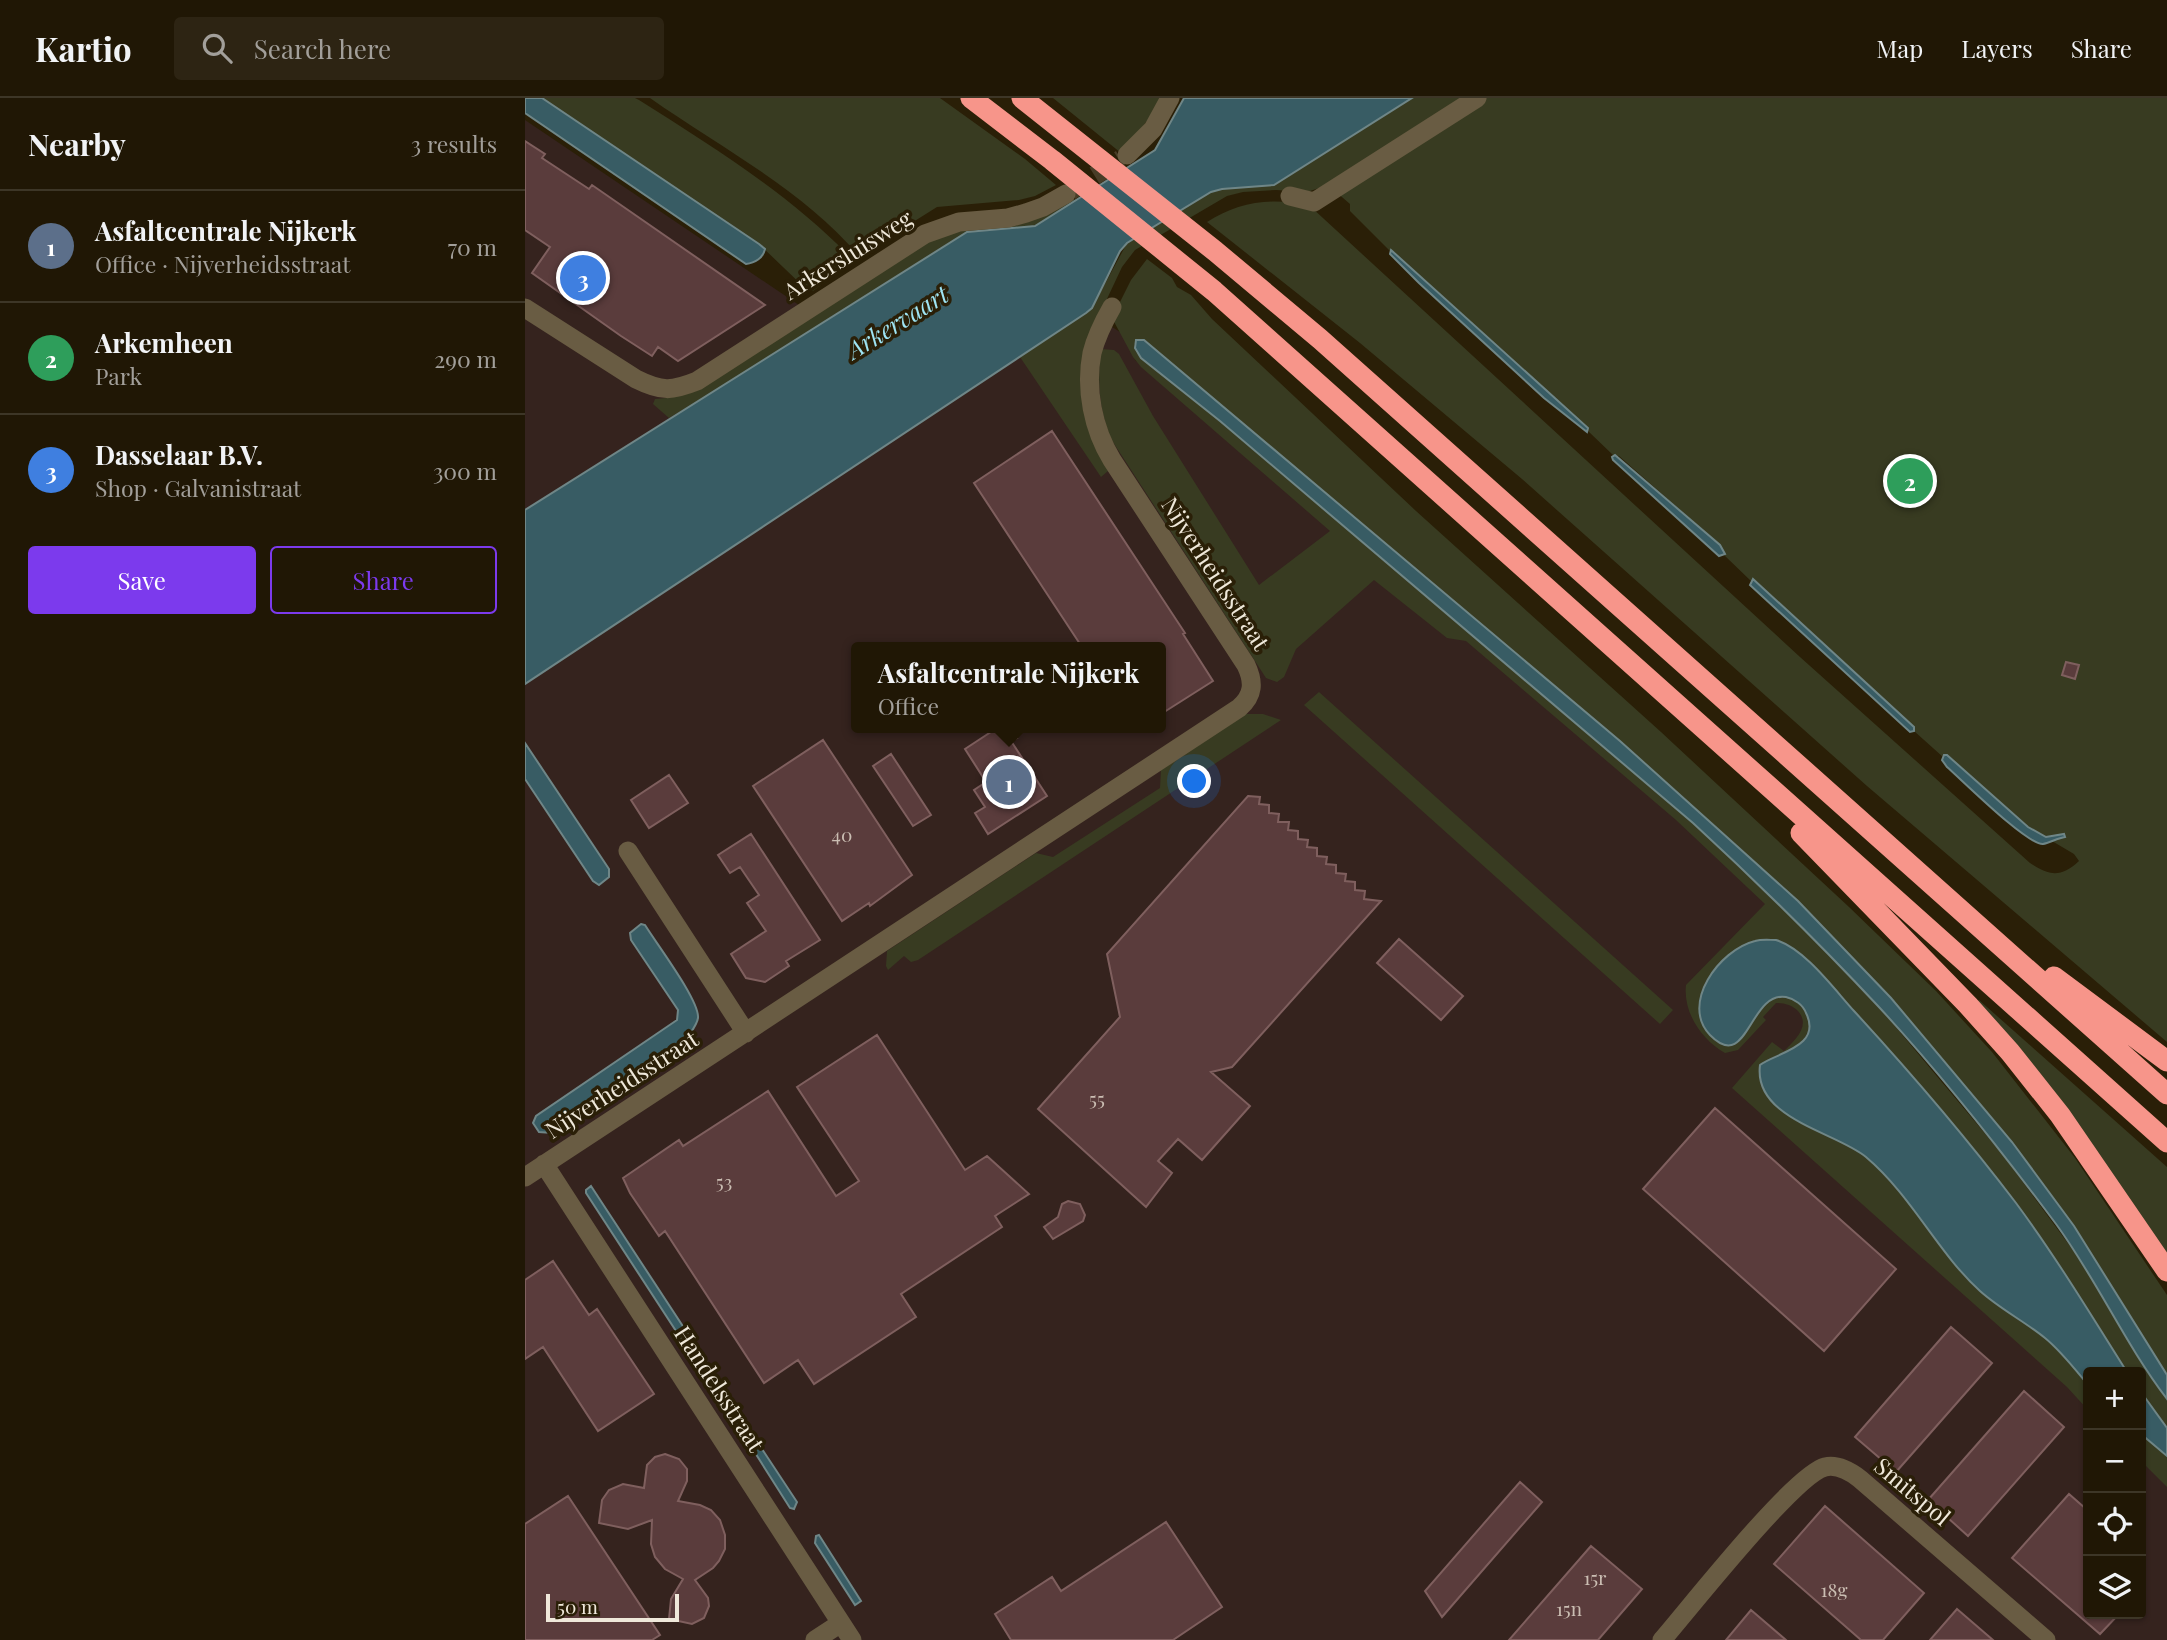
<!DOCTYPE html>
<meta charset="utf-8">
<style>
:root{--surface:#201705;--page:#2d2413;--text:#f1f3f6;--muted:#a29f9a;--line:#3d3627;--accent:#7c3aed}
body{margin:0;font-family:"Playfair Display",serif;background:var(--page);color:var(--text)}
.controls{position:absolute;right:21px;bottom:21px;display:grid;overflow:hidden;border-radius:7px;box-shadow:0 2px 5px #0004}
.controls button{width:63px;height:63px;display:grid;place-items:center;padding:0;border:0;border-bottom:2px solid var(--line);background:var(--surface);color:var(--text);font:35px sans-serif}
.scale{position:absolute;left:21px;bottom:18px;width:133px;box-sizing:border-box;padding-left:7px;border:4px solid #efe8da;border-top:0;font-size:19px;line-height:24px;white-space:nowrap;color:#efe8da;-webkit-text-stroke:5px #2a1f07;paint-order:stroke}
.you{position:absolute;left:670px;top:684px;width:24px;height:24px;margin:-18px;border:5px solid #fff;border-radius:50%;background:#1a73e8;box-shadow:0 0 0 10px #1a73e833}
.badge{display:grid;place-items:center;width:46px;height:46px;border-radius:50%;background:var(--accent);color:#fff;font-size:23px;font-weight:700}
.pin{position:absolute;translate:-50% -50%;border:4px solid #fff;box-shadow:0 2px 7px #0006}
.popup{position:absolute;left:326px;top:544px;width:315px;height:91px;box-sizing:border-box;display:grid;place-content:center;border-radius:7px;background:var(--surface);filter:drop-shadow(0 2px 5px #0005);font-size:23px;white-space:nowrap;color:var(--muted)}
.popup b{font-size:26px;color:var(--text)}
.popup::after{content:'';position:absolute;left:50%;top:100%;margin-left:-14px;border:14px solid transparent;border-top-color:var(--surface)}
.list{margin:0;padding:0;list-style:none}
h2{display:flex;justify-content:space-between;align-items:center;height:91px;margin:0;padding:0 28px;font-size:30px}
h2 small{font-size:23px;font-weight:400;color:var(--muted)}
.list li{display:grid;grid-template-columns:46px 1fr auto;gap:21px;align-items:center;box-sizing:border-box;height:112px;padding:0 28px;border-top:2px solid var(--line)}
.list b{display:block;font-size:26px;white-space:nowrap}
.list p{margin:0;font-size:23px;white-space:nowrap;color:var(--muted)}
.list em{font-size:23px;font-style:normal;color:var(--muted)}
.actions{display:flex;gap:14px;padding:21px 28px}
.actions a{flex:1;padding:16px 0;border:2px solid var(--accent);border-radius:7px;text-align:center;font-size:24px;color:var(--accent)}
.actions .main{background:var(--accent);color:#fff}
.icon{flex:none;width:38px;height:38px;fill:none;stroke:currentColor;stroke-width:2;stroke-linecap:round;stroke-linejoin:round}
.map{position:relative;flex:none;width:1642px;height:1542px;overflow:hidden}
header{display:flex;align-items:center;gap:42px;box-sizing:border-box;height:98px;padding:0 35px;background:var(--surface);border-bottom:2px solid var(--line)}
header strong{font-size:33px}
nav{display:flex;gap:38px;margin-inline-start:auto;font-size:24px}
.search{width:490px;height:63px;background:var(--page);display:flex;align-items:center;gap:18px;box-sizing:border-box;padding:0 24px;border-radius:7px;color:var(--muted);font-size:26px}
main{display:flex}
aside{flex:1;background:var(--surface)}
.map>svg:first-child{display:block}
</style>
<header>
<strong>Kartio</strong>
<div class="search"><svg class="icon" aria-label="search" viewBox="0 0 24 24"><circle cx="10" cy="10" r="6"/><path d="M15 15l6 6"/></svg>Search here</div>
<nav><a>Map</a><a>Layers</a><a>Share</a></nav>
</header>
<main>
<aside>
<h2>Nearby<small>3 results</small></h2>
<ul class="list">
<li><span class="badge" style="background:#5c6f8a">1</span><div><b>Asfaltcentrale Nijkerk</b><p>Office · Nijverheidsstraat</p></div><em>70 m</em></li>
<li><span class="badge" style="background:#2e9e5b">2</span><div><b>Arkemheen</b><p>Park</p></div><em>290 m</em></li>
<li><span class="badge" style="background:#3f7fe0">3</span><div><b>Dasselaar B.V.</b><p>Shop · Galvanistraat</p></div><em>300 m</em></li>
</ul>
<div class="actions"><a class="main">Save</a><a>Share</a></div>
</aside>
<div class="map">
<svg width="1642" height="1542" viewBox="0 0 1642 1542">
<rect width="100%" height="100%" fill="#2a1f07"/>
<path fill="#35231e" fill-rule="evenodd" d="M0,22L302,226L0,428Z
M569,217L607,242L610,262L1189,751L1374,943L1614,1274H1563V1516H1616V1277L1642,1315V1542H0V586L497,248ZM332,549H636V630H332Z"/>
<path fill="#383b21" d="M17,0H110L114,2C190,50 267,98 329,163L288,193H283L234,146Z
M125,0H415L500,61L531,87L510,98L494,102L412,109L334,158C277,91 196,50 125,0Z
M528,0H638L631,12L596,55Z
M679,0H1642V944L1342,688L997,381L835,245L682,124C713,104 750,98 786,109L1275,559L1505,765C1524,778 1536,780 1554,763L1549,756L1503,729L1422,657L1418,659L1389,633V629L1230,482L1226,483L1199,457L1195,447L1094,358L1088,357L1063,333V330L869,154L865,153L825,113V106L803,87L782,94L751,92L718,94L702,98L610,152L597,169L581,203L561,257L583,373L576,379L495,259L567,210L602,145L686,94L697,91L749,87Z
M547,100L550,102L510,128L327,206L224,273L144,320L128,306L130,301L141,300L420,134Z
M622,161L647,180L652,189L666,197L687,221L891,413L1136,634L1324,809L1411,893L1467,954L1550,1060L1642,1197V1277L1549,1128L1487,1044L1366,900L1273,803L1095,643L754,357L609,246L611,254L616,260L695,323L1168,725L1267,819L1354,909L1478,1057L1556,1163L1618,1267L1642,1301V1330L1616,1294V1274H1602L1546,1185L1463,1069L1287,868L1261,845L1241,842L1176,898L1174,918L1215,943C1225,931 1232,909 1243,902C1262,890 1292,912 1283,934C1273,956 1259,952 1243,962C1240,964 1237,971 1234,975C1249,1029 1302,1030 1340,1058C1387,1094 1411,1153 1454,1193C1474,1210 1499,1223 1520,1240C1536,1253 1549,1270 1563,1287V1312L1542,1289L1207,990L1247,944L1259,953C1270,942 1286,928 1273,913C1267,907 1259,905 1251,905L1238,919L1241,922L1213,952L1200,955C1177,942 1158,915 1161,887L1240,806L1151,722L941,543L922,540L849,482L771,551L759,579L752,584L741,580L586,341C574,311 572,284 576,251L589,252L594,256L628,318L734,487L805,433L616,269L608,259L587,220L606,182Z
M794,594L1148,912L1135,926L779,607Z
M721,616H738L756,622L393,862L386,864L379,858L363,872L361,868L362,853L511,755L528,759L635,690L636,672Z
M1454,902L1642,1069V1162L1450,905Z
M1616,1336L1642,1358V1389L1616,1363Z"/>
<path fill="#385c64" stroke="#6f8687" stroke-width="2" d="M0,0H17L234,146L240,151C238,160 230,165 221,166L0,15Z
M659,0H887L749,87L697,91L686,94L602,145L595,153L567,210L561,215L0,586V412L442,134L510,128L630,52Z
M866,152L1063,330L1062,334L1019,300L894,185L865,156Z
M611,242H619L1095,643L1273,803L1366,900L1487,1044L1549,1128L1642,1277V1301C1600,1246 1572,1182 1531,1126C1475,1051 1417,977 1353,908C1294,845 1232,784 1168,725L695,323L616,260L610,250Z
M1090,357L1195,447L1200,456L1194,458L1088,362L1087,359Z
M1228,481L1389,629V633L1385,634L1225,487Z
M0,645L84,771V779L74,787L68,783L0,681Z
M1419,657H1422L1503,729L1521,739L1539,736L1540,739C1533,740 1524,745 1518,746C1502,747 1437,682 1422,669L1417,662Z
M116,826L120,827C131,845 175,903 173,920C172,927 166,934 162,940L30,1026L27,1035L14,1034L8,1025L11,1018L152,922L153,912L106,842L105,835Z
M1251,842C1280,851 1309,891 1329,913C1386,975 1440,1038 1491,1105C1531,1159 1566,1217 1602,1274H1563V1287C1549,1270 1536,1253 1520,1240C1499,1223 1475,1211 1455,1193C1413,1155 1387,1098 1341,1059C1311,1034 1228,1021 1235,967C1250,955 1298,949 1281,915C1278,907 1270,901 1261,899C1224,893 1223,976 1185,937C1155,906 1194,852 1230,843C1237,841 1244,842 1251,842Z
M66,1088L220,1323L213,1328L61,1095V1092Z
M1616,1294L1642,1330V1358L1616,1336Z
M233,1345L272,1404L269,1411L265,1410L227,1350Z
M294,1437L336,1503L330,1507L290,1445L291,1438Z"/>
<path fill="#5a3c3c" stroke="#7f5f5e" stroke-width="2" d="M0,43L20,56L17,60L64,91L67,87L240,207L153,263L133,249L127,258L96,238L7,175L25,149L0,132Z
M527,333L660,535L658,536L688,583L636,616V549H557L449,385Z
M1541,564L1554,567L1550,581L1537,577Z
M472,630H486L492,640L486,643L522,698L463,736L450,715L460,709L449,692L461,684L440,651Z
M298,642L387,777L345,808L344,805L317,823L228,688Z
M366,656L406,717L388,728L348,668Z
M144,677L163,705L124,730L106,702Z
M723,698L735,699L734,706L744,707V715L754,716L753,724H764L763,732L773,733V741L783,742L782,749L792,750V758L802,759L801,766L811,767V775L821,776L820,783L830,784V792L840,793L839,801L856,803L707,969L686,974L725,1008L677,1062L653,1041L633,1063L647,1075L621,1109L513,1011L595,919L582,856Z
M226,736L295,842L261,863L264,868L240,884L221,880L206,856L241,833L222,805L234,797L215,769L205,775L193,757Z
M874,841L938,898L916,922L852,865Z
M352,937L440,1072L462,1058L504,1096L470,1118L477,1129L376,1196L391,1219L289,1286L273,1262L239,1285L140,1133L134,1138L105,1095L98,1080L154,1042L158,1048L243,993L311,1098L334,1083L272,989Z
M1190,1010L1371,1171L1299,1253L1118,1091Z
M543,1103L555,1106L560,1117L558,1123L528,1141L519,1129L533,1119L537,1106Z
M28,1163L64,1217L72,1211L129,1296L73,1333L18,1249L0,1261V1182Z
M1426,1229L1467,1265L1371,1374L1330,1339Z
M1499,1293L1539,1329L1443,1438L1403,1402Z
M140,1356L154,1361L162,1371V1383L153,1403L175,1407L186,1412L195,1422L200,1437V1451L194,1463L188,1470L170,1482L183,1500L184,1508L179,1520L167,1526L144,1521L146,1501L158,1481L140,1471L130,1459L126,1446L127,1422L103,1431L74,1425L77,1402L84,1392L98,1386L119,1390L122,1367L130,1359Z
M995,1384L1017,1404L917,1519L900,1493Z
M1544,1396L1561,1411L1559,1414L1563,1418V1516H1594L1575,1536L1487,1460Z
M43,1398L135,1537L127,1542H0V1426Z
M1300,1408L1399,1495L1358,1542H1336L1249,1466Z
M641,1424L697,1509L648,1542H486L470,1516L527,1479L536,1493Z
M1066,1448L1117,1491L1073,1542H984Z
M1432,1511L1468,1542H1405Z
M1226,1512L1261,1542H1201Z"/>
<g fill="none" stroke-linecap="round" stroke-linejoin="round">
<path stroke="#483d27" stroke-width="19" stroke-dasharray="19 10" stroke-linecap="butt" d="M545,93L596,61"/>
<path stroke="#695c43" stroke-width="19" d="M602,57L628,31L645,0
M765,98L789,104L952,0
M0,210L111,281C137,294 147,293 172,283L400,136L434,124L483,120L501,115L518,109L541,96
M103,753L221,935
M19,1066L327,1542
M0,1079L714,610C729,597 729,584 721,567L587,362C568,331 560,291 567,255C571,239 579,223 587,209
M290,1542L316,1525
M1137,1542C1164,1511 1269,1377 1300,1369C1313,1366 1326,1374 1335,1381L1521,1542"/>
<path stroke="#f7958a" stroke-width="21" d="M446,0L527,62L689,193L1642,1044
M497,0L690,153L795,241L1642,996
M1276,735L1443,907L1485,954L1535,1017L1642,1173
M1529,879L1642,963"/>
</g>
<g text-anchor="middle" stroke-width="7" stroke-linejoin="round" paint-order="stroke">
<g font-size="19" fill="#cabdb2">
<text x="317" y="744">40</text>
<text x="572" y="1008">55</text>
<text x="199" y="1091">53</text>
<text x="1070" y="1487">15r</text>
<text x="1309" y="1499">18g</text>
<text x="1044" y="1518">15n</text>
</g>
<g font-size="23" fill="#efe8da" stroke="#2a1f07">
<text transform="translate(323 157) rotate(-32)" y="8">Arkersluisweg</text>
<text transform="translate(690 476) rotate(57)" y="8">Nijverheidsstraat</text>
<text transform="translate(97 987) rotate(-33)" y="8">Nijverheidsstraat</text>
<text transform="translate(194 1291) rotate(57)" y="8">Handelsstraat</text>
<text transform="translate(1387 1394) rotate(40)" y="8">Smitspol</text>
</g>
<g font-size="24" font-style="italic" fill="#9fe5f4" stroke="#2a1f07">
<text transform="translate(373 225) rotate(-32)" y="8">Arkervaart</text>
</g>
</g>
</svg>
<div class="controls">
<button>+</button>
<button>−</button>
<button><svg class="icon" aria-label="locate" viewBox="0 0 24 24"><circle cx="12" cy="12" r="6"/><path d="M12 2v4M12 18v4M2 12h4M18 12h4"/></svg></button>
<button><svg class="icon" aria-label="layers" viewBox="0 0 24 24"><path d="M12 4l9 5-9 5-9-5zM3 14l9 5 9-5"/></svg></button>
</div>
<div class="scale">50 m</div>
<div class="you"></div>
<div class="pin badge" style="left:484px;top:684px;background:#5c6f8a">1</div>
<div class="popup"><b>Asfaltcentrale Nijkerk</b>Office</div>
<div class="pin badge" style="left:1385px;top:383px;background:#2e9e5b">2</div>
<div class="pin badge" style="left:58px;top:180px;background:#3f7fe0">3</div>
</div>
</main>
